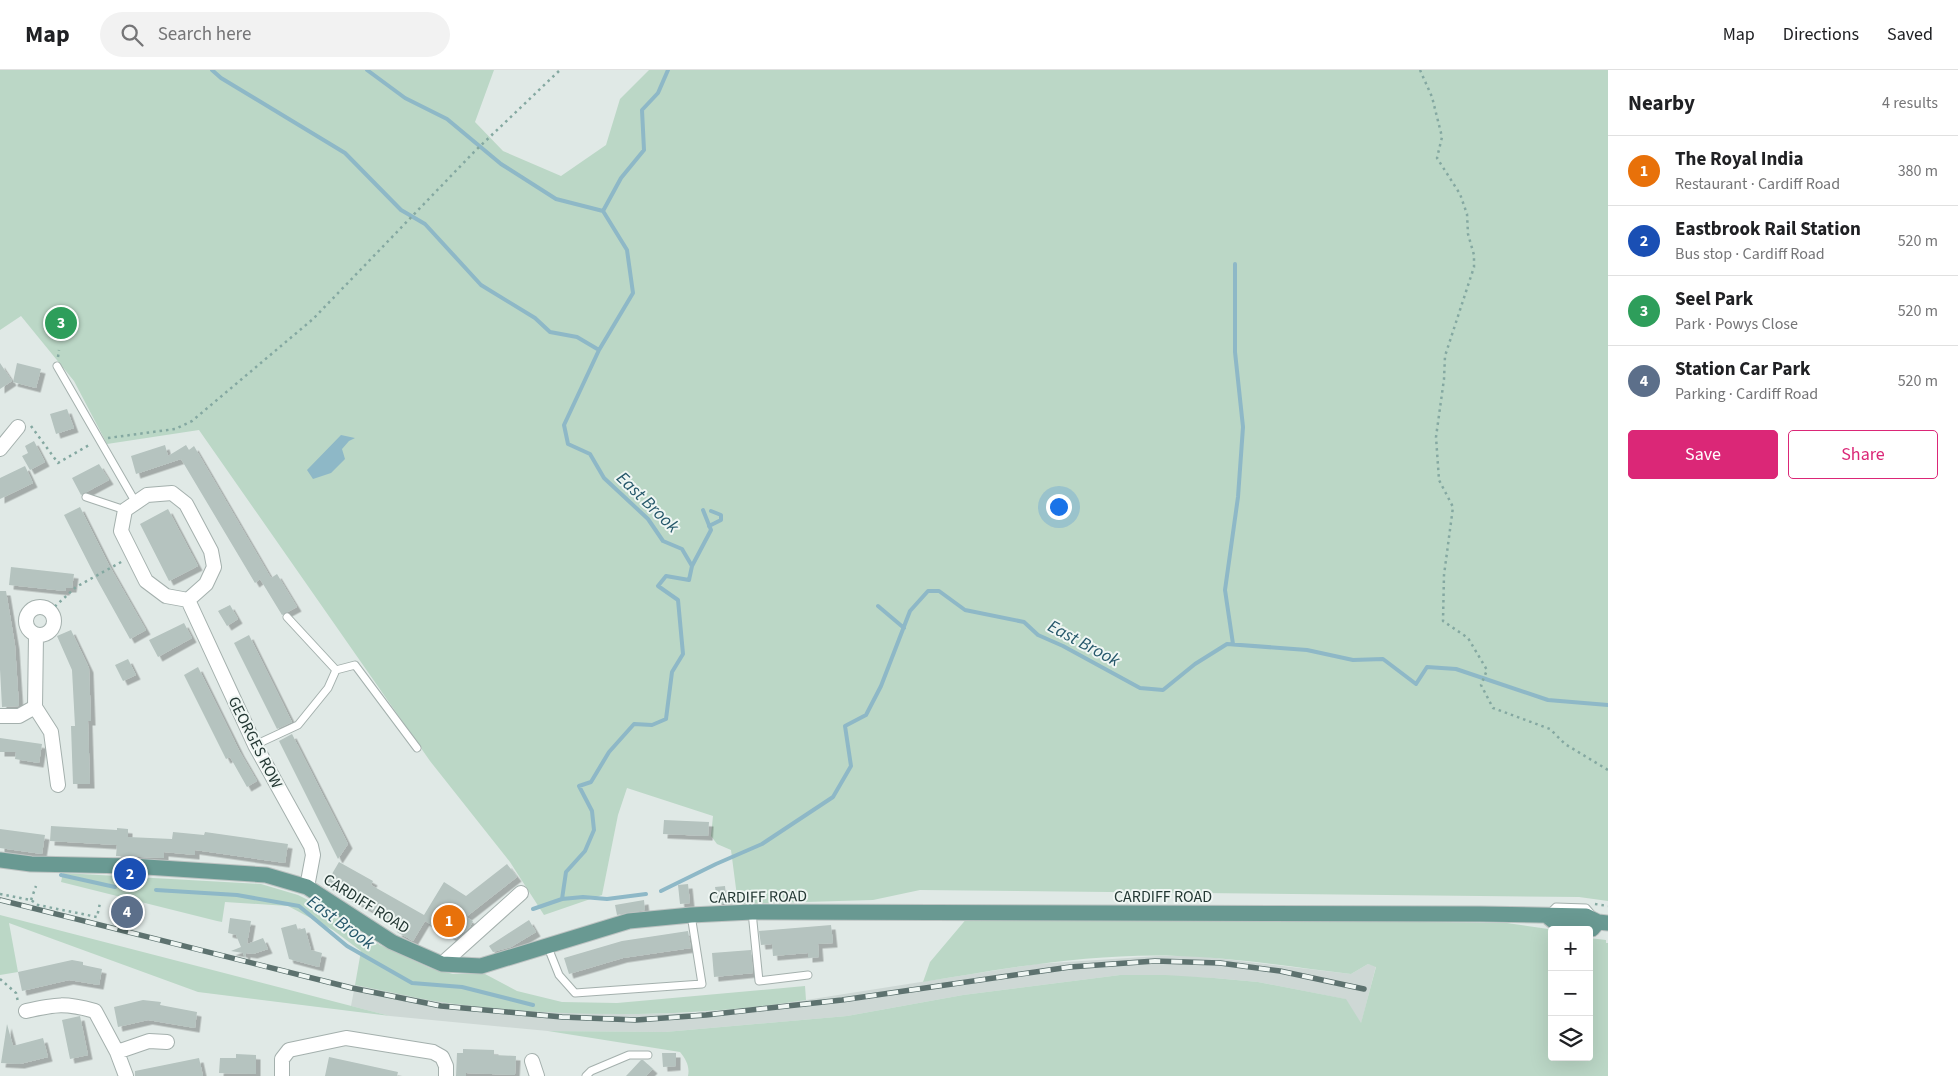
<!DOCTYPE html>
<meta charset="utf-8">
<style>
:root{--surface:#fff;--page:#f2f2f2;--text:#202124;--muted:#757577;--line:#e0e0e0;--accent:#db2777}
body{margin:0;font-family:"Source Sans 3",sans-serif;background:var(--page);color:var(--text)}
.controls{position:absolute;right:15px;bottom:15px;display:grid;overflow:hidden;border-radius:5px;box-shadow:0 5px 20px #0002}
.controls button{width:45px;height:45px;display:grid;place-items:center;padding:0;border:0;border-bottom:1px solid var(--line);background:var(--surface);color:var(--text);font:25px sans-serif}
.you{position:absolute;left:1058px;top:436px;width:18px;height:18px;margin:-12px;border:4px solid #fff;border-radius:50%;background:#1a73e8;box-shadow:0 0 0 8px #1a73e833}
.badge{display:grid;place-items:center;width:32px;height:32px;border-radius:50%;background:var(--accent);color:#fff;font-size:16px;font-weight:700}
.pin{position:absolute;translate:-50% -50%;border:2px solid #fff;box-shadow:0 1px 5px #0006}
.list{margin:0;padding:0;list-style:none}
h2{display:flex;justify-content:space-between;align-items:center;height:65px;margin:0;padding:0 20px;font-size:21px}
h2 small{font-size:16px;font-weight:400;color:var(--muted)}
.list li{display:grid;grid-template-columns:32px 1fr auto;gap:15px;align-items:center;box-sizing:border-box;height:70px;padding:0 20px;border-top:1px solid var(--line)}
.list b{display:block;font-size:19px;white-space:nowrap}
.list p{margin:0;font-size:16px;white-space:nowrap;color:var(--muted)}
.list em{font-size:16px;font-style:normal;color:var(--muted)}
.actions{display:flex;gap:10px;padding:15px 20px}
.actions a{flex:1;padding:11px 0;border:1px solid var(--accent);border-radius:5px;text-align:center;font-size:18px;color:var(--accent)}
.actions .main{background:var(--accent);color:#fff}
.icon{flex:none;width:28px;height:28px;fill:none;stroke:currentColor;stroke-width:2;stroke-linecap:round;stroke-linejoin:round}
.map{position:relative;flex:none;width:1608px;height:1006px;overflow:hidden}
header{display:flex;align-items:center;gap:30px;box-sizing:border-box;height:70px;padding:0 25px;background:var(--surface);border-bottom:1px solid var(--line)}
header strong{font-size:24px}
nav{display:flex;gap:28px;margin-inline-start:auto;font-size:18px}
.search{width:350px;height:45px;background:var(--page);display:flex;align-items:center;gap:12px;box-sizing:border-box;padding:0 18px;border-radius:28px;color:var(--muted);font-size:19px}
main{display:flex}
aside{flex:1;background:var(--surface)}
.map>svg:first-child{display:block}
</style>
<header>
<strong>Map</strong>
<div class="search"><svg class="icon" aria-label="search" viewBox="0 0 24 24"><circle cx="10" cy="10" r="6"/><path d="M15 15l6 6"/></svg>Search here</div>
<nav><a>Map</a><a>Directions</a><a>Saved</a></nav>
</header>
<main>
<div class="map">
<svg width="1608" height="1006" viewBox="0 0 1608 1006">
<defs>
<filter id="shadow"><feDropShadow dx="4.5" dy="4.5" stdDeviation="0" flood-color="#0004"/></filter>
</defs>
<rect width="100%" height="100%" fill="#e0e9e6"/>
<path fill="#ced8d5" d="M1158,886H1199L1351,904L1368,894L1376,896L1361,954L1345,929L1258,912L1214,908L1120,905L963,925L847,946L665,962L548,961L390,946L351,936L355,915L453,934L614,944L693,943L787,933L1036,894Z"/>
<path fill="#bbd7c6" d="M0,0H494L475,52L503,81L561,106L606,75L620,29L649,0H1608V831L1579,827L920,820L873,830L738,834L731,780L717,774L711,766L713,746L627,718L618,745L602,825L544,845L510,792L430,691L199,360L107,374L74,311L21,246L0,260Z
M63,803L261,814L298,825L316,834L380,875L430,898L453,904H485L517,921L562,932L617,933L805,916L806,930C690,948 571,948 455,934C421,930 388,921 355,915L361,881L333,860L288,836L225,832L222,852L217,851L61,812Z
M0,845L390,946L198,922L9,853L18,902L0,905Z
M968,847L1507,853L1555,860H1552V987H1589V868L1606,870V873H1608V1006H688C690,997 686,989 680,982L548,961L665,962L847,946L963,925L1120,905H1165L1214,908L1258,912L1346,929L1361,953L1376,897L1368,894L1351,904C1301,898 1250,890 1200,887C1107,880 1014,897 923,912L930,892Z"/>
<path fill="#8eb8c7" d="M341,365L355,368L349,371L342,379L345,389L331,403L313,409L307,400Z"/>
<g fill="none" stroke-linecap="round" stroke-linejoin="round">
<path stroke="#8eb8c7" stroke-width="4" d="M212,0L221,8L345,83L401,140L425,154L481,215L535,248L550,262L577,267L599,280
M367,0L405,28L447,49L501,94L556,129L603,141
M709,456L721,450V445L711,441
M692,496L711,460L703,440
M878,536L904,558
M1233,574L1225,520L1238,427L1243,357L1235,282V194
M61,805L115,817
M156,820L237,825L299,836L347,876L412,913L462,917L533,935
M661,821L716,794L762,774L833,727L851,696L845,656L866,645L881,616L910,541L928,521H939L965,540L1024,552L1038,565L1063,576L1140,618L1163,620L1195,594L1227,574L1307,580L1353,590L1383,589L1416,614L1427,597L1456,599L1548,630L1608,635
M562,829L583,827L607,829L646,824
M533,839L562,829L566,802L585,781L594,760L592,741L579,716L591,712L609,682L634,654L652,655L666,649L672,602L683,584L678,530L658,516L666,506L689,510L692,496L682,479L663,471L648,449L604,408L590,384L568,374L564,355L599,280L633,223L627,180L603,141L621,108L644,80L642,40L658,23L668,0"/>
</g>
<path fill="#b5c3bf" filter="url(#shadow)" d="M0,293L12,311L0,319Z
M17,293L41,299L36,318L13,312Z
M67,339L74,358L56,364L50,344Z
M34,371L45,392L30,400L22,386L28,383L25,376Z
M165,375L168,386L186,375L189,380L194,376L271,508L277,504L297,537L282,545L260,509L255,513L181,389L136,404L131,386Z
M99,394L109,410L81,425L72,408Z
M25,396L33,413L0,429V408Z
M80,437L109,495L146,560L130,569L95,506L64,445Z
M168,439L198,496L169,511L140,454Z
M11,497L74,504L72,518H66L65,521L9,515Z
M0,521H6L15,575L19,636L2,637L0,599Z
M230,535L238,549L227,556L218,541Z
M184,553L192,568L158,587L149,570Z
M71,560L89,598L91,651H88L90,714H73L71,656H75L72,600L57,566Z
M249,565L292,652L277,659L234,573Z
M128,589L136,605L123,611L115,595Z
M198,597L240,682L257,711L247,717L230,687L226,689L184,605Z
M292,664L348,774L338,789L279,671Z
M0,668L42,674L39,693L15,689L16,682H0Z
M664,750L709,752L708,766L663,764Z
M51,756L117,760V758L128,759V767L172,769L173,762L204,765L205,762L288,774L285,793L195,780V785L164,782V788L116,786L117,775L50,771Z
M0,759L45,765L42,784L0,778Z
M339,792L373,811L371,815L424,845L444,812L466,826L507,794L517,807L466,847L473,851L470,857L463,863L462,862L456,869L425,851L413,871L397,862L400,857L326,814Z
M688,814L690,833L680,834L678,815Z
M725,816L727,834H718L715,817Z
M644,830L645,840L617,845L615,835Z
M230,848L251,851L247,874L263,868L268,879L253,884L246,883L245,888L243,883L231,881L241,877L236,865L228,863Z
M529,850L536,862L511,877L493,882L489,876Z
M296,854L298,860L305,858L311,880L322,883L319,897L289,889L281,858Z
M831,855L833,873L818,874L819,887L808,888V883L773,886L772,874L761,875L759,861Z
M688,861L691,878L623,888L569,904L564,888L622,871Z
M751,880L753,903L714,907L712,883Z
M72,890L83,892V895L102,899L99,915L69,910L22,921L18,902Z
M143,930L161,932L160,935L197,942L195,958L148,950L118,957L114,937Z
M80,946L88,985L70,989L62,950Z
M7,954L13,976L43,968L48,987L20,994L1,993Z
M463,979L494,980V985L516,986L515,1005L466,1003V1006H456L457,983H463Z
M662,983H676V996L663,997Z
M236,984L256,985V1004L219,1003L220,988H236Z
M329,987L398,1002L397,1006H325Z
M199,988L203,1006H135V1001Z
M641,990H643L653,999L646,1006H626Z"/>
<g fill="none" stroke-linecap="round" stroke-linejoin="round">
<defs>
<path id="service" d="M57,296L136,433
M86,427L125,440
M287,547L336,600
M255,675L298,655L328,618L336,600L355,595L417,678
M752,842L759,911L808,905
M1549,844L1556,837L1586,838L1592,845
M547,875L559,905L575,923L702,914L691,845
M586,1006L591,1001L629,985H648"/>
<path id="minor" d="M0,379L18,357
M172,423L186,434L211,481L214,497L206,514L188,530L166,526L146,511L121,461L125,440L147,425Z
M188,530L255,675L311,776L313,785L307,817
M26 551a14 14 0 1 1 28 0a14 14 0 1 1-28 0Z
M35,637L51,662L58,715
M0,646H19L35,637L36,565
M442,894L521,823
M26,941C57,934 65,933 95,941L117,982L126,1006
M117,982L149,971L167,972
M532,991L537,1006
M282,1006V989L289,980L346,968L433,982L442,987L446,996V1006"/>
<path id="primary" d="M0,790L31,794L131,796L266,805L307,817L392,872L442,894L481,896L629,851L691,845L752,842L1480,844L1586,846L1598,852L1608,853
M1547,846L1562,858L1592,859L1598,852"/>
</defs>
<use href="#service" stroke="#a4b0ad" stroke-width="9"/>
<use href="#minor" stroke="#a4b0ad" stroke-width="16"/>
<use href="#primary" stroke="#bdc3c2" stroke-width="17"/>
<path stroke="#84a8a1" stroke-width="2.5" stroke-dasharray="2.5 4" stroke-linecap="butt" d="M1420,0L1432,27L1442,67L1437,88L1460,124L1467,144L1468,164L1474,185V197L1445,286L1444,309L1436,367L1439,410L1453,437L1444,505L1443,551L1468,568L1487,600L1481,615L1493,638L1550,659L1565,674L1608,700
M58,287L59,280
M31,356L58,393L91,374
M108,368L175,359L192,351L313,249L475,81L560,0
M50,541L76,517L123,491
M0,824L31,830L38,835L97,847L100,833
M31,830L36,816
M1595,834L1608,836
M0,909L16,923L18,932"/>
<use href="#service" stroke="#fff" stroke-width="7"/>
<use href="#minor" stroke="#fff" stroke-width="14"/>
<use href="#primary" stroke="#699992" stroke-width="15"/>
<defs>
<path id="rail" d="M0,830L352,918L441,936L562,947L636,950L706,945L842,930L1070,897L1155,891L1220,893L1280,901L1364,919"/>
</defs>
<use href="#rail" stroke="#5d726f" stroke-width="5.5"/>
<use href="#rail" stroke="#eff6f3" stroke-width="4" stroke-dasharray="11" stroke-linecap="butt"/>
</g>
<g text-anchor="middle" stroke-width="4" stroke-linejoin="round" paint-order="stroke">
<g font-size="16" fill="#233733" stroke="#eff6f3">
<text transform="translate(256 672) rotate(63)" y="6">GEORGES ROW</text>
<text transform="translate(758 826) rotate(-1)" y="6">CARDIFF ROAD</text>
<text x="1163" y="832">CARDIFF ROAD</text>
<text transform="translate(367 833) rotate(32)" y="6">CARDIFF ROAD</text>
</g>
<g font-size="18" font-style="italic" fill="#25576a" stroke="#eff6f3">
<text transform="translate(648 432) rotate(44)" y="6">East Brook</text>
<text transform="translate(1084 573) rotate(28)" y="6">East Brook</text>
<text transform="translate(341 852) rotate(36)" y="6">East Brook</text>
</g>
</g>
</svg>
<div class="controls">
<button>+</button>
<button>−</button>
<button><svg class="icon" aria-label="layers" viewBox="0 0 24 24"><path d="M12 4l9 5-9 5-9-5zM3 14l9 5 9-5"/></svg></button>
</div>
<div class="you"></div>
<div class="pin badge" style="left:449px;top:851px;background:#e8710a">1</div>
<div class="pin badge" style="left:130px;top:804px;background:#1a4fb4">2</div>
<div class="pin badge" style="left:61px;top:253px;background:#2e9e5b">3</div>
<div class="pin badge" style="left:127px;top:842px;background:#5c6f8a">4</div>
</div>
<aside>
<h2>Nearby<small>4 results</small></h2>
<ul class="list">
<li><span class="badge" style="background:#e8710a">1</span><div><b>The Royal India</b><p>Restaurant · Cardiff Road</p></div><em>380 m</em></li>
<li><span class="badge" style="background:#1a4fb4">2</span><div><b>Eastbrook Rail Station</b><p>Bus stop · Cardiff Road</p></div><em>520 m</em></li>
<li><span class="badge" style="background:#2e9e5b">3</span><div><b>Seel Park</b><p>Park · Powys Close</p></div><em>520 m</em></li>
<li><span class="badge" style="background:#5c6f8a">4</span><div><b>Station Car Park</b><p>Parking · Cardiff Road</p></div><em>520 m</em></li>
</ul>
<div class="actions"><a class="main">Save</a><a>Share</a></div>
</aside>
</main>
